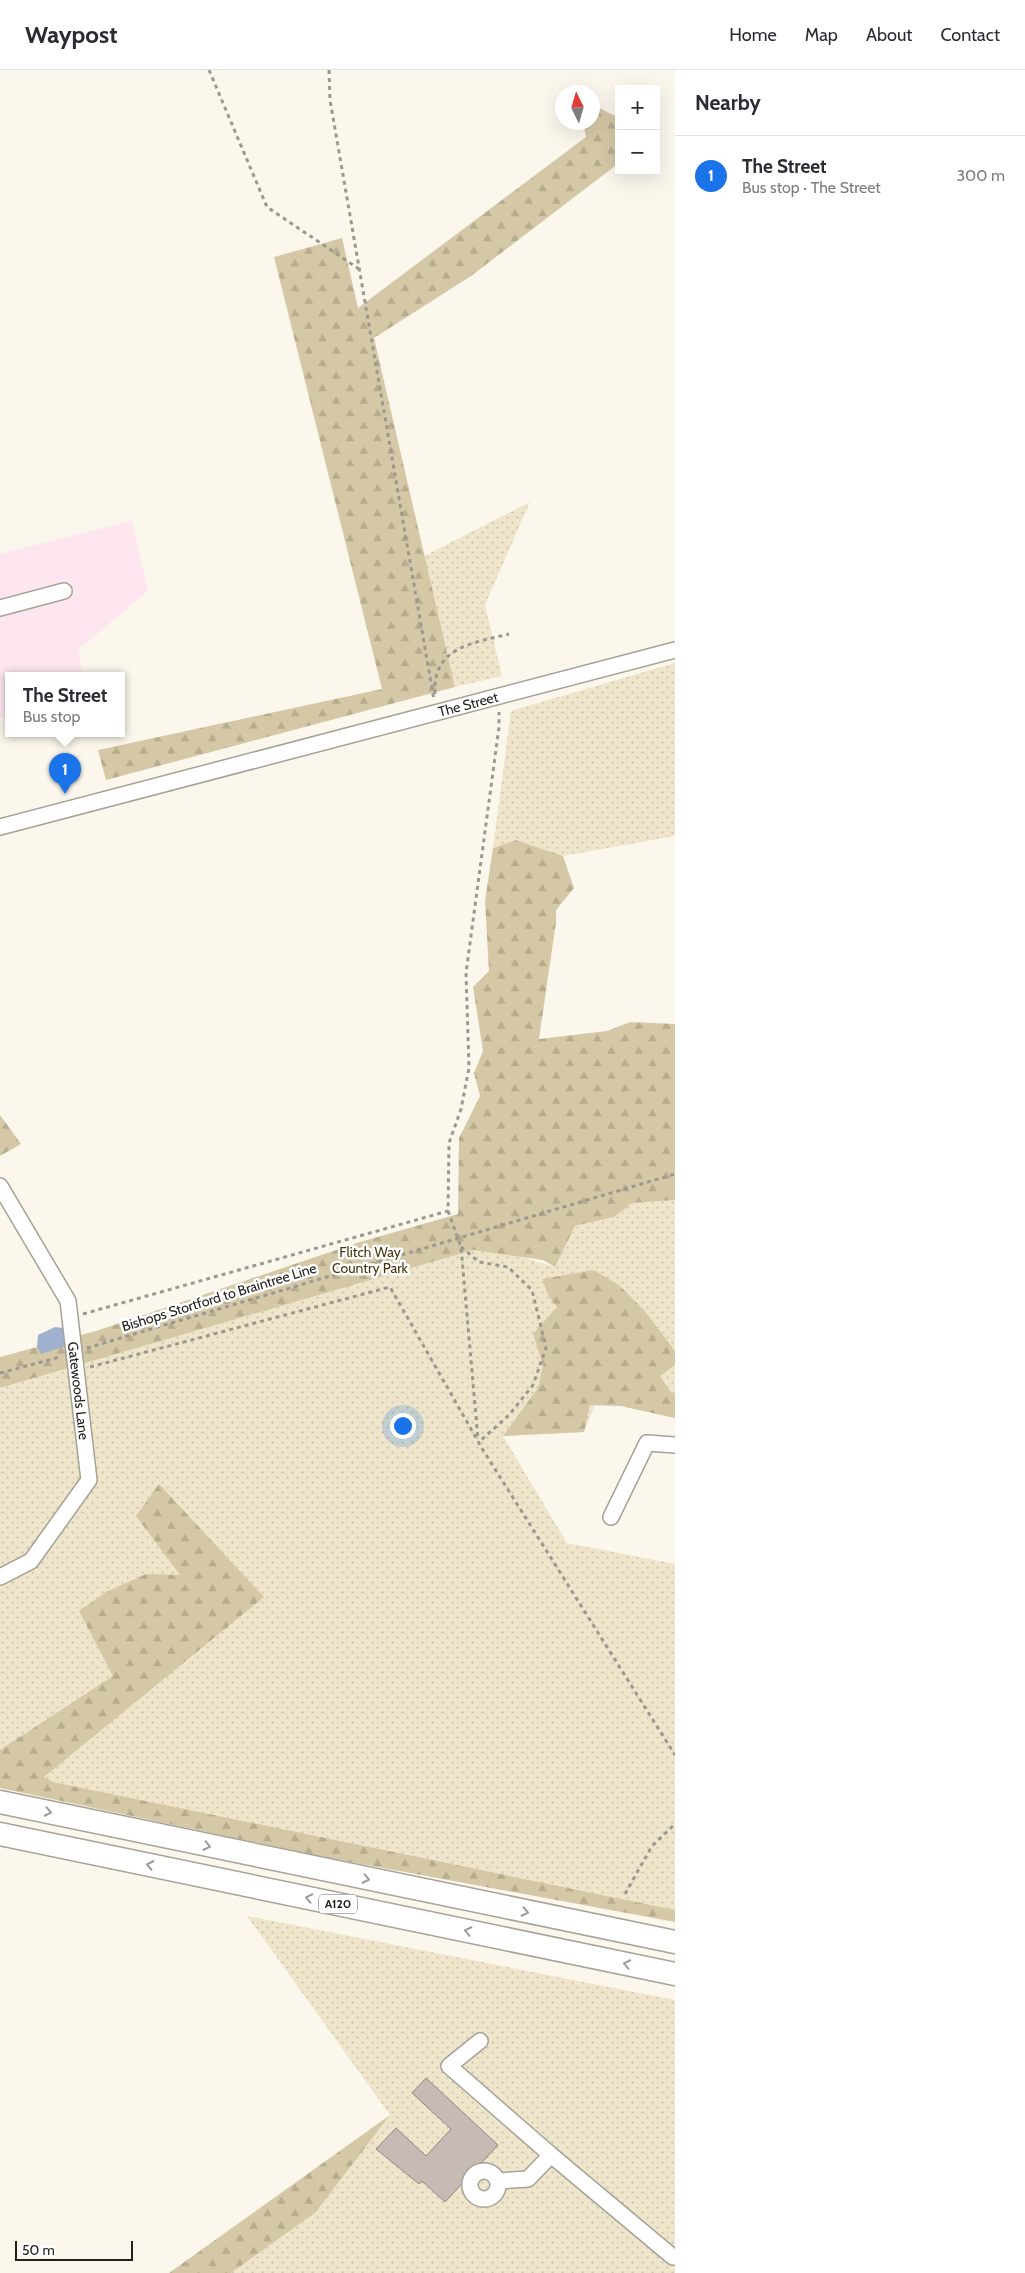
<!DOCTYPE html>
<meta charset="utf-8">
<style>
:root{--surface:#fff;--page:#f7f7f7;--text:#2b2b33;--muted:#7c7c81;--line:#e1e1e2;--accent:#1a73e8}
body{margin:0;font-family:Cabin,sans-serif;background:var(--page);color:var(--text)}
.controls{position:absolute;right:15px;top:15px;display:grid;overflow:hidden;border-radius:0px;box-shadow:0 5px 20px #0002}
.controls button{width:45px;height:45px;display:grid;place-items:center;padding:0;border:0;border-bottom:1px solid var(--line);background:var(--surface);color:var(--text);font:25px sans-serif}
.compass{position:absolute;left:555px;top:15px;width:45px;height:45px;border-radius:50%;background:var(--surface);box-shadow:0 5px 20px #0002;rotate:355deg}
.scale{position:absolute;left:15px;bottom:12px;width:118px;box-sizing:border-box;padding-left:5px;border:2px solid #22201c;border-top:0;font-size:14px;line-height:18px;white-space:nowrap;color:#22201c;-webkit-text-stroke:4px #fff;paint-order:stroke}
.you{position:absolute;left:402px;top:1355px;width:18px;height:18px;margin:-12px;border:4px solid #fff;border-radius:50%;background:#1a73e8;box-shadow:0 0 0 8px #1a73e833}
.badge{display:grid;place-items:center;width:32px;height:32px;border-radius:50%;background:var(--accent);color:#fff;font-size:16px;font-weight:700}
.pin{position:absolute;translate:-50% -41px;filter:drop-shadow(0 1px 2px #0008)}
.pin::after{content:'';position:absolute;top:26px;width:18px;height:15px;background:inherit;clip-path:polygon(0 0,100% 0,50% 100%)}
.popup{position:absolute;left:5px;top:602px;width:120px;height:65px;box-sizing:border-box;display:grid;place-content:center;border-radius:0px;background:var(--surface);filter:drop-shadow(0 1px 4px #0005);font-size:16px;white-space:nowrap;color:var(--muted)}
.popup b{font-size:19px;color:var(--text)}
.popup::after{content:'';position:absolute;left:50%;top:100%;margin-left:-10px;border:10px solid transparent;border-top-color:var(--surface)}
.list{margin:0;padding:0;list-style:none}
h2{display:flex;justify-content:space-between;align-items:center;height:65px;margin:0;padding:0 20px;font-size:21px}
h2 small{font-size:16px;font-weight:400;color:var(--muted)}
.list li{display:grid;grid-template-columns:32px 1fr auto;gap:15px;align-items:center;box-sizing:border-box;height:80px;padding:0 20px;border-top:1px solid var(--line)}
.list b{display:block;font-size:19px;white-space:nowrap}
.list p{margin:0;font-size:16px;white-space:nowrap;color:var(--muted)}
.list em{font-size:16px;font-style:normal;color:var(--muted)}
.map{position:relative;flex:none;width:675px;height:2203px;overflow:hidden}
header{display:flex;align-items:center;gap:30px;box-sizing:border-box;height:70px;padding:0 25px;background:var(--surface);border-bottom:1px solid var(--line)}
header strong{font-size:24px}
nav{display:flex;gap:28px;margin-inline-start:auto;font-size:18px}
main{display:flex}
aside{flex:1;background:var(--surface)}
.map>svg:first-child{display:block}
</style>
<header>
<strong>Waypost</strong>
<nav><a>Home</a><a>Map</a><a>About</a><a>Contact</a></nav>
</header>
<main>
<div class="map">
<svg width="675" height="2203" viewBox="0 0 675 2203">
<defs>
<pattern id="grass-dots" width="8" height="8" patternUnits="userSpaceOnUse" patternTransform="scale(1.25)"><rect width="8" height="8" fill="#eee5cb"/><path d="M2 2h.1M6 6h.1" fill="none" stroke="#ccc4ae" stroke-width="1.8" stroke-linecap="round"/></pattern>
<pattern id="forest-firs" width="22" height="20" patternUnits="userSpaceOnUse" patternTransform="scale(1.25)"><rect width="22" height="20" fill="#d5c8a6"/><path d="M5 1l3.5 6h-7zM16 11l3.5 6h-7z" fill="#b7ac8e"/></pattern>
</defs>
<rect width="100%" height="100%" fill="#fbf7ec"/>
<path fill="#fee6f1" d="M132,451L148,521L79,579L82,605H9V646L0,648V484Z"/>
<path fill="url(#grass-dots)" d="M530,432L485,535L502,606L455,617L424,486Z
M675,593V766L563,786L516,770L493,778L511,641Z
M675,1130V1348L621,1336L595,1335L584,1362L503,1366L567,1473L675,1494V1846L53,1712L0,1687V1318L473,1180L519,1186L555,1197L575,1156L614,1147L630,1133Z
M247,1846L675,1930V2203H231L316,2142L390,2045Z"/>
<path fill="url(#forest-firs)" d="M593,35L619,48V93L471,206L374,268L455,617L106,710L98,680L382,619L274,187L342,168L358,238L586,67L583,53L592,52Z
M516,770L563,786L574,818L556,840V852L539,969L607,961L630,952L675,954V1130L632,1133L614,1147L575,1156L555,1197L543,1190L473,1180L0,1318V1287L96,1261L360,1172L458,1144L459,1068L480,1026L474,1003L483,981L473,917L489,901L485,831L493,778Z
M0,1045L21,1074L0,1086Z
M594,1200L619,1215L644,1240L675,1281V1295L660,1306L672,1324L675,1323V1348L621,1336L590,1335L584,1362L503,1366L538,1318L543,1295L533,1264L557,1237L549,1227L542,1209Z
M159,1414L264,1527L44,1707L53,1712L675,1840V1852L324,1787L0,1718V1680L113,1606L79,1541L106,1522L146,1504L180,1505L136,1446Z
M390,2045L316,2142L231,2203H169Z"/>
<path fill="#9fb1cf" d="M55,1257L64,1258L69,1275L41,1284L37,1277L38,1265Z"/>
<path fill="#c6bab5" stroke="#938783" d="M426,2008L498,2075L445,2132L422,2111L419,2114L376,2079L396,2058L426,2086L451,2059L412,2023Z"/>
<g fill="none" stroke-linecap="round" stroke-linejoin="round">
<defs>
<g id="minor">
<path d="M0,538L64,521"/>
<path id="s1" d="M0,757L675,580"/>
<path id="s2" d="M0,1116L68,1231L89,1410L31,1491L0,1507"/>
<path d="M611,1447L647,1373L675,1375"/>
<path d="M480,1971L449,1996L551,2085"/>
<circle cx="484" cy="2115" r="14"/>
<path d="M498,2111L528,2109L551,2085L673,2187"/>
</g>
<path id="highway" d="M0,1732L675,1872
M0,1764L675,1904"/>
</defs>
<use href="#minor" stroke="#a6a297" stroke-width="18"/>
<use href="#highway" stroke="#a6a297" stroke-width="25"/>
<path stroke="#9b9890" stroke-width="3" stroke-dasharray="4 4" stroke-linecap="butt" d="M209,0L267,137L359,199
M329,0L330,30L434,630
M435,624C432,577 473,573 509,564
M448,1141L461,1177L478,1369
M461,1177L479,1192L508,1197L532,1220L546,1278L533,1315L509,1345L479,1372
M83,1244L448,1141L449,1073L461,1039L469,998L466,903L499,657V642
M87,1278L675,1104
M90,1297L390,1217L483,1380L675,1685
M0,1303L60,1287
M625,1824L652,1776L675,1754"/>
<use href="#minor" stroke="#fff" stroke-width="15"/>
<use href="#highway" stroke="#fff" stroke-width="22"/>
</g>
<defs><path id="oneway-chevron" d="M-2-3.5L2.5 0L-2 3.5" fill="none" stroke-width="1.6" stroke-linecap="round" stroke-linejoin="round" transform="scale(1.25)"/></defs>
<g stroke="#9c9b99">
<use href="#oneway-chevron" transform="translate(48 1742) rotate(12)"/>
<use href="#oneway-chevron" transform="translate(207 1776) rotate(12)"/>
<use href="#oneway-chevron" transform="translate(150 1795) rotate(-168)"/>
<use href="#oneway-chevron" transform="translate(366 1809) rotate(12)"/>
<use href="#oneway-chevron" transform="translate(309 1828) rotate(-168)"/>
<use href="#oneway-chevron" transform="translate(525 1842) rotate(12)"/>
<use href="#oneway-chevron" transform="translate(468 1861) rotate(-168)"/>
<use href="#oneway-chevron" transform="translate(627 1894) rotate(-168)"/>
</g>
<g text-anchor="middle" stroke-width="5" stroke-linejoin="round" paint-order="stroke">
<rect fill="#fff" stroke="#646360" stroke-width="1" x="319" y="1824.5" width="38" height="19" rx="4"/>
<g font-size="12" font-weight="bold" fill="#22201c">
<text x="338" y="1838">A120</text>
</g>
<g font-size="14" fill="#22201c" stroke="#fff">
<text dy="5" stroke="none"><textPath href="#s1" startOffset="484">The Street</textPath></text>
<text transform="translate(219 1227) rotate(-17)" y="5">Bishops Stortford to Braintree Line</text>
<text dy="5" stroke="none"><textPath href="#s2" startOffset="224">Gatewoods Lane</textPath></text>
</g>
<g font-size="14" fill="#45360a" stroke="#fff">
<text x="370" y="1187">Flitch Way<tspan x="370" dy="16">Country Park</tspan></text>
</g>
</g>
</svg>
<div class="controls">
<button>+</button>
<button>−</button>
</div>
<svg class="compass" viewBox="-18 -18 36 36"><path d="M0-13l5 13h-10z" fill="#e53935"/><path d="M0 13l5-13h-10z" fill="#7c7c81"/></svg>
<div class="scale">50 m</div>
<div class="you"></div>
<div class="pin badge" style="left:65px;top:724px">1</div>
<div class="popup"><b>The Street</b>Bus stop</div>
</div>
<aside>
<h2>Nearby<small></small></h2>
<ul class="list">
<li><span class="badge">1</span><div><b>The Street</b><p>Bus stop · The Street</p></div><em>300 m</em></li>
</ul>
</aside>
</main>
